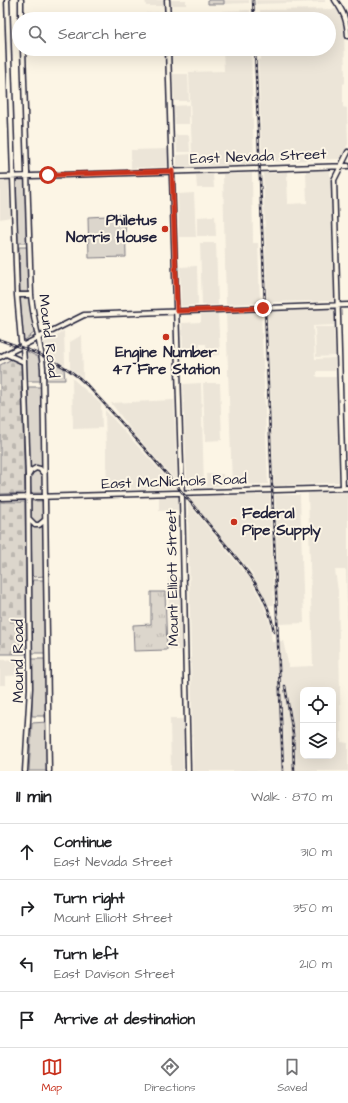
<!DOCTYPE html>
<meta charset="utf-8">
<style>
:root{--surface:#fff;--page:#f6f6f6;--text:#202124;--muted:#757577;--line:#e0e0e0;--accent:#c8321e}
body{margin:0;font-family:"Architects Daughter",sans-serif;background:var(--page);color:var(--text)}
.controls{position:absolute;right:12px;bottom:12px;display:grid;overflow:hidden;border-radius:8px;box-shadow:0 4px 16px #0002}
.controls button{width:36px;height:36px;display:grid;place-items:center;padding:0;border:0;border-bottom:1px solid var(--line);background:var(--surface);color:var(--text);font:20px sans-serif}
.stop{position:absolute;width:12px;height:12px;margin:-9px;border:3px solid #c8321e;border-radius:50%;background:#fff}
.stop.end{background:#c8321e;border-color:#fff;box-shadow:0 1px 4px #0008}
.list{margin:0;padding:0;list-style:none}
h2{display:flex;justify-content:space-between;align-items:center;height:52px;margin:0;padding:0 16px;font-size:17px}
h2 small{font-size:13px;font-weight:400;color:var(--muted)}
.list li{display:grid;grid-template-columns:26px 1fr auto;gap:12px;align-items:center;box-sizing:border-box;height:56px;padding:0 16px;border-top:1px solid var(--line)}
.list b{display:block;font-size:15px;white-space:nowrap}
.list p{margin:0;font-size:13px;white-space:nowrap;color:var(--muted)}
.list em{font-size:13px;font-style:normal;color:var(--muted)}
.icon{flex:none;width:22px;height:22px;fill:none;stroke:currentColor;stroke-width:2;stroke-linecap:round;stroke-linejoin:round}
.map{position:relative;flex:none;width:348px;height:771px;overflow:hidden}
.search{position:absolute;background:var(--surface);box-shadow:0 4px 16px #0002;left:12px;right:12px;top:12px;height:44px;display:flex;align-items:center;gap:10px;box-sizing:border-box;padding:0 14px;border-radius:22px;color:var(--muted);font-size:15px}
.sheet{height:276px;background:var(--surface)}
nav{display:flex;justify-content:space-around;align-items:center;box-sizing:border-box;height:56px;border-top:1px solid var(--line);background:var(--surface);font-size:11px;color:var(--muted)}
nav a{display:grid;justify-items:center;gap:2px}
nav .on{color:var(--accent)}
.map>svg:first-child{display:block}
</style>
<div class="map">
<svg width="348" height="771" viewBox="0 0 348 771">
<defs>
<pattern id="cemetery-stones" width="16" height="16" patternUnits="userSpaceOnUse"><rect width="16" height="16" fill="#dcd6cc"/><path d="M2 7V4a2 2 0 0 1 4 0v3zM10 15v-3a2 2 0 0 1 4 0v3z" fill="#bcb7b0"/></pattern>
<pattern id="park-tufts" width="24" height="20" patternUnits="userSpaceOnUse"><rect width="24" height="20" fill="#dcd6cc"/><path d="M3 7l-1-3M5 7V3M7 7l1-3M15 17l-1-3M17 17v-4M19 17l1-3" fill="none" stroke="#bcb7b0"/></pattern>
</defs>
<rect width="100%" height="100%" fill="#fcf5e5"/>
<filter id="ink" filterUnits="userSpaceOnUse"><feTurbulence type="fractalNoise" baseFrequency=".025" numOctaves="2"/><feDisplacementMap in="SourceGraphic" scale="8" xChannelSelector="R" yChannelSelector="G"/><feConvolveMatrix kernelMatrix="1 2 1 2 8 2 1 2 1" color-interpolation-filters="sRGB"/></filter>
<g filter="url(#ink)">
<path fill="#ece5d8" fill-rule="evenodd" d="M145,0H163V6H146Z
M171,0H186V5H171Z
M224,0H249V3L224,4Z
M256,0H325V2L256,4Z
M337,9L344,20L345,83L343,84V107L347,108L348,144L340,159L262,162L258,60L261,59V49H329V19H260V10Z
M250,10V19H222V11Z
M163,12V19H146V13Z
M223,49H251L254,164L177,167V155L192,154L189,72L224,71Z
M173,74H188L189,101H174Z
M189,105V124H175L174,106Z
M176,135H189L190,152H177Z
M168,149V167L131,168V150Z
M306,171H330L334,301L267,302L263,173L287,172L288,204L307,203Z
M252,173L253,243H258L260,303L226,304L223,174Z
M213,174L214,188H197L196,175Z
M9,180L10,217L0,219V181Z
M194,193L196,237H179L178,194Z
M215,216L216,236H197V217Z
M200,243H216L218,305H202Z
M197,266L198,305L181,306L180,267Z
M334,309V325L313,326L315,359L335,358V371H317V375H315L318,377H336L339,482L274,486L267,311Z
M261,311L268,484L232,485L226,312Z
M218,313L220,355L207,356L206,344H200V354H183L182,323L201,322V314Z
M315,327H334L335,356L316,357Z
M64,331L65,365L45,354L43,343Z
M82,335L83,378L70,368V342Z
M72,378L101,404L102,428L73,429Z
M201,383L204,486L187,487L183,384Z
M203,383H220L222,440L205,441Z
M174,400L175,430L177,482L132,431L111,403Z
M105,410L176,488L107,490Z
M206,474H223L224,486L207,487Z
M348,492V645L346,570H335L338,591L341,742L348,743V771H193L188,503L251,580L264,606L270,624L272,642L283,641L289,667L313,666L308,493ZM303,690H333V756H303Z
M270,494V497L274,605H268L252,573L188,497Z
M275,495H300L304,623L279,624Z
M159,497H178V510L159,511Z
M168,577H180L182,650H170Z
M19,659L20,675L6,676V685H0V660Z
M170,719H183V771H171Z"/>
<path fill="#dcd6cc" stroke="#7f7c84" d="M208,0H224V4H208Z
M16,180H25L27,241L26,243H19L18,242Z
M108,214H125L126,257L89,258L88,217L107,216Z
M19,247H26L28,249L29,290L28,292H21L20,291Z
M22,297H28L29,298L34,333L25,340L23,338L20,299Z
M26,351L40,358L41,381H27Z
M45,359L64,368L65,380H46Z
M28,387H41L42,398V468L34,467L30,469L29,468Z
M34,470H37L43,473V493H31L30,476Z
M31,501H43L44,519L43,521L36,524L31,519Z
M44,524V576L34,577L32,575L31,526H32L39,527Z
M33,580H43L45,582L46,653H32L31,586Z
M32,659H45L47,716H32Z
M47,722L48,771H29L32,723Z"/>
<path fill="url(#cemetery-stones)" stroke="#7f7c84" d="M12,359L21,364L25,493L0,494V365Z
M0,502H25L27,654H0Z"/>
<path fill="url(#park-tufts)" stroke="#7f7c84" d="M151,592H165L167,650L134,651L133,625L151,624Z"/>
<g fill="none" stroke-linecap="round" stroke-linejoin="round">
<defs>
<path id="secondary" d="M7,0L17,295L21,341L23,348L24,362L28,476L30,688L25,771
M21,0V19
M167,0L168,19
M335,0C344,13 347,20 348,36
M23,49L31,295C33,320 41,343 43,368L49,771
M168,49L182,498L188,771
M0,177L348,166
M17,295H31
M6,354L24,362
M0,357L84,315L348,305
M28,476L31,471L36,468L40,469L44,474
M343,488L334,180L348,152
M0,498L348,488
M29,519L35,525H39L45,520"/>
</defs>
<use href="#secondary" stroke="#22223b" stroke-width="7"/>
<use href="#secondary" stroke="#fcf5e5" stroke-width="4"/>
<defs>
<path id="rail" d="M253,0L254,19
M255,49L283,771
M0,340C32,351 63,361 87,385C130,431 171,478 211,527C237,559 268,589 274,632
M285,686L293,734L294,771"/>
</defs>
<use href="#rail" stroke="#22223b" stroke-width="2.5"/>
<use href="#rail" stroke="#fcf5e5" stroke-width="1" stroke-dasharray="3" stroke-linecap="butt"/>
</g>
</g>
<g fill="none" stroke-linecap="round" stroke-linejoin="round" filter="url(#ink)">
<path stroke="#c8321e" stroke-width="5" d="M48,175L172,171L177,311L263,308"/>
</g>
<g fill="#c8321e" stroke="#fcf5e5" stroke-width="1.5">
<circle cx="165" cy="229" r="4"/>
<circle cx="166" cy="337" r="4"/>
<circle cx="234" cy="522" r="4"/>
</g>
<g text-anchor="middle" stroke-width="4" stroke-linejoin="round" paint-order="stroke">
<g font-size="15" fill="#22223b" stroke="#fcf5e5">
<text transform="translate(258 156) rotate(-2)" y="5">East Nevada Street</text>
<text transform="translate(49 336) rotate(83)" y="5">Mound Road</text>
<text transform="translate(174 481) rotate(-2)" y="5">East McNichols Road</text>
<text transform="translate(172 578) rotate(-91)" y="5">Mount Elliott Street</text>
<text transform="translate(18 661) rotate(-90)" y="5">Mound Road</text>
</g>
<g font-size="15" font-weight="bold" fill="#22223b" stroke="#fcf5e5" text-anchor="end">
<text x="157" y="225">Philetus<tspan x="157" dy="17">Norris House</tspan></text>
<text x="166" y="357" text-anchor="middle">Engine Number<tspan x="166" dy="17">47 Fire Station</tspan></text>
<text x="242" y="518" text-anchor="start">Federal<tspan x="242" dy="17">Pipe Supply</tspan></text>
</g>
</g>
</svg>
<div class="controls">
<button><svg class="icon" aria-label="locate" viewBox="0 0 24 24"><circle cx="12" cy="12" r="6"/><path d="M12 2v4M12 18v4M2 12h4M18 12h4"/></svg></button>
<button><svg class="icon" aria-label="layers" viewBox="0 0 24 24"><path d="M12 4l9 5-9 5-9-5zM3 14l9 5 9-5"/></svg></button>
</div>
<div class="stop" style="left:48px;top:175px"></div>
<div class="stop end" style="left:263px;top:308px"></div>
<div class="search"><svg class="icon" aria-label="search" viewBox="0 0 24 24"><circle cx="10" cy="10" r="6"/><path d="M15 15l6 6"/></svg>Search here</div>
</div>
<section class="sheet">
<h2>11 min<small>Walk · 870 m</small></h2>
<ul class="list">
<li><svg class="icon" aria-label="ahead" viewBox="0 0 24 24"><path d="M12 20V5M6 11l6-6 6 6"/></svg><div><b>Continue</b><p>East Nevada Street</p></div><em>310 m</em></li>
<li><svg class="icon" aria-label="right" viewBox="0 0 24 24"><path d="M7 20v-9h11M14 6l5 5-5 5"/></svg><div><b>Turn right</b><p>Mount Elliott Street</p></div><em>350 m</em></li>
<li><svg class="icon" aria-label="left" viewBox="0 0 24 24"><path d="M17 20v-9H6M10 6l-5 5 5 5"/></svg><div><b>Turn left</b><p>East Davison Street</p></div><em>210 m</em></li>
<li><svg class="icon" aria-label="arrive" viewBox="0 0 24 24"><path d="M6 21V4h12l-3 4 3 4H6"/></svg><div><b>Arrive at destination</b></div></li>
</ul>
</section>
<nav>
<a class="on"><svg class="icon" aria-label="map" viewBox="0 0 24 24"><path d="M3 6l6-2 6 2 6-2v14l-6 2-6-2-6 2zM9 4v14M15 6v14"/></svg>Map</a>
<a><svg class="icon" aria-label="directions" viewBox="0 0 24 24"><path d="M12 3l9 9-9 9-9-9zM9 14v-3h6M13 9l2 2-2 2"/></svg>Directions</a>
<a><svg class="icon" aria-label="saved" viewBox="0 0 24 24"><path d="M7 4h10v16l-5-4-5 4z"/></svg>Saved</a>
</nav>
